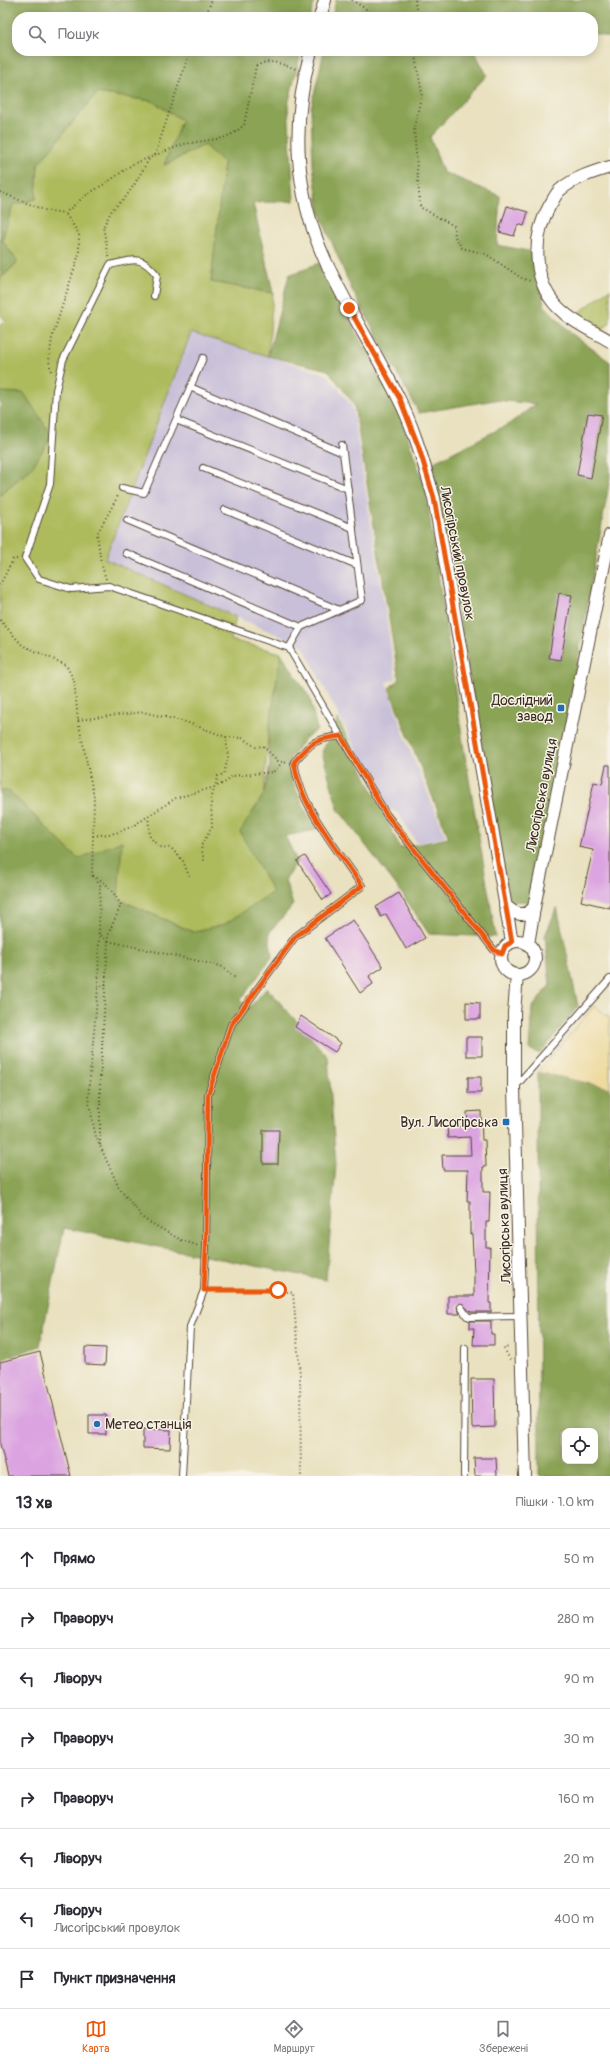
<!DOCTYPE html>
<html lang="uk">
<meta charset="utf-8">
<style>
:root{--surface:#fff;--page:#f2f2f3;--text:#2b2b33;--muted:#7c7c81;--line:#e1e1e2;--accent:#ea580c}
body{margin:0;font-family:Pangolin,sans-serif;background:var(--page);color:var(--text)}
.controls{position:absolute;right:12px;bottom:12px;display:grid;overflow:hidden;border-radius:8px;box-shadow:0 2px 10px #0003}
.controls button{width:36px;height:36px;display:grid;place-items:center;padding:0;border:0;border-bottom:1px solid var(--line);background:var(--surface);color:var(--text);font:20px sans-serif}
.stop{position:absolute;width:12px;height:12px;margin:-9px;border:3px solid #ea580c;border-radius:50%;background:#fff}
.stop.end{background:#ea580c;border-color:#fff;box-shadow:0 1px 4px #0008}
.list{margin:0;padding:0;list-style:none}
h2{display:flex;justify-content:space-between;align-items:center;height:52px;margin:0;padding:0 16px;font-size:17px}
h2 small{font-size:13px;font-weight:400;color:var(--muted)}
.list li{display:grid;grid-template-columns:26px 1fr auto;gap:12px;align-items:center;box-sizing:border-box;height:60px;padding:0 16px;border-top:1px solid var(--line)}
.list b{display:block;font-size:15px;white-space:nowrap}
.list p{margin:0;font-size:13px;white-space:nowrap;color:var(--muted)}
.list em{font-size:13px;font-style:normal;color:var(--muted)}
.icon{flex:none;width:22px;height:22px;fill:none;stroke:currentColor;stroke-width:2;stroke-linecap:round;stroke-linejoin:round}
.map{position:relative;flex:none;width:610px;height:1476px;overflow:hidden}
.search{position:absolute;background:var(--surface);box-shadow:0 2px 10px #0003;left:12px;right:12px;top:12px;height:44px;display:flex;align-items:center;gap:10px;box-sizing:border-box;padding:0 14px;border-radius:16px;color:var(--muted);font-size:15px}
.sheet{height:532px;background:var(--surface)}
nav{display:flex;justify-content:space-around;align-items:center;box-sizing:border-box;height:56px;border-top:1px solid var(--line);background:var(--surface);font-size:11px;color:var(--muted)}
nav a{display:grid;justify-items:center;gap:2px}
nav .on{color:var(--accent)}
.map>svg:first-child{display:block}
</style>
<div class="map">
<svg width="610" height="1476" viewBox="0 0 610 1476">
<rect width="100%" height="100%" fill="#f7f3e8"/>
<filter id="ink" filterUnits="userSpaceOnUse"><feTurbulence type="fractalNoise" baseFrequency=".025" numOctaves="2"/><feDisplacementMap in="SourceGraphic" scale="8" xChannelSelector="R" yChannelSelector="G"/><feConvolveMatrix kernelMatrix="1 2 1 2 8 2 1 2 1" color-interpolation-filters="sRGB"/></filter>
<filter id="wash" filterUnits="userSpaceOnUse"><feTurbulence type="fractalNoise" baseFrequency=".012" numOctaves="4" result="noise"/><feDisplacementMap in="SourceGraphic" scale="16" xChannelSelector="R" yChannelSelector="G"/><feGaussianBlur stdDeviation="0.9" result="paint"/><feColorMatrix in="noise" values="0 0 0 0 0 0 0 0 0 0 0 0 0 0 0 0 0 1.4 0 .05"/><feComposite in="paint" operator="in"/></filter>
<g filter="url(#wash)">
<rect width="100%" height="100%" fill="#e9e1bf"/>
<path fill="#c8bfd8" d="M191,332L328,375L352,406L396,679L386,682L408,746L446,837L417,843L398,813L386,807L303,646L105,560Z"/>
<path fill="#aebb5d" stroke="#74723e" d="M97,93L152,101L182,120L165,165L204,145L224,163L211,282L273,293L268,356L191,333L105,559L236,617L231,640L281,653L268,737L264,794L241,832L273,892L225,924L193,932L118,899L10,792L0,790V496L5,490L31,469L24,393L0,392V325L6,321L0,314V279L18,262L2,240L13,204L36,199L38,164Z
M610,289V323L601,331L577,314Z"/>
<path fill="#8aa354" stroke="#626639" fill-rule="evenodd" d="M0,0H315L310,17H17V51H301L288,105L294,201L253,203L273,293L211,282L224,163L204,145L164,165L182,120L152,101L97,93L38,164L36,199L13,205L2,240L18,262L0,279Z
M336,0H610V38L593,33V17H332Z
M324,51H474L487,75L430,137L443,172L500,196L497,245L533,252L544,305L572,334L610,362V478L535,902L509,901L432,463L509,424L536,404L495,400L419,413L351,288L320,214L313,166L311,108Z
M319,263L395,402L425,487L464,750L496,937L429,934L399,889L338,809L322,752L338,719L400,848L449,838L389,688L399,680L354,404L328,370L268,356L289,275Z
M0,392L24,393L52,436L31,469L5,490L0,496Z
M281,653L310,698L317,730L306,737L290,758L292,781L315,830L285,836L297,861L285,880L293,905L269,933L272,957L240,1001L249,1008L267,988L328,1057L336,1165L326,1280L64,1228L40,1346L0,1360V790L10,792L78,859L122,841L118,899L193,932L225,924L273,892L240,832L264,794L270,764L268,737Z
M557,907L578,1006L540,1054L529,1049L532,1008L550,985L545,936Z
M538,1072L610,1088V1476H539ZM565,1431H595V1461H565Z"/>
<path fill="#eeda9e" stroke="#94825e" d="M594,1006L610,1018V1088L538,1072Z"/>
<g id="blocks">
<path fill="#dba4e1" d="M507,206L528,212L524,226L518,224L514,236L499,232Z
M588,413L602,415L591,478L577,475Z
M559,593L572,595L561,660L549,658Z
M606,765H610V908L581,901L593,850L579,847L594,782L602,784Z
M305,856L331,894L323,900L297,861Z
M399,893L425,938L406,949L386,914L381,917L376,907Z
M353,920L383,967L369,976L373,984L360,993L325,938Z
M466,1002L480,1003V1019H466Z
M301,1016L341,1043L335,1052L295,1027Z
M466,1037H482V1056H466Z
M468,1077H481V1093H468Z
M481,1111L482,1140H485L486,1167H483V1192H490L489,1222H486V1247H490L489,1303H491V1312H471L461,1303L457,1307L460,1314H448V1296H474V1272L472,1234H470V1201H467L468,1170H443L442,1155H471L470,1137L448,1138L447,1127L468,1126L467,1112Z
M263,1130H279L278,1164H263Z
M470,1321H491V1334H494V1345H473L474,1328H470Z
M85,1347L106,1348L105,1365L85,1364Z
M40,1352L71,1476H8L0,1444V1362Z
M471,1379H494L495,1427L472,1428Z
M89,1415H106V1434H89Z
M143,1429L171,1430L170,1449L143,1448Z
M474,1458H496L497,1476H475Z"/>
</g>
</g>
<g filter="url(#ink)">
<use href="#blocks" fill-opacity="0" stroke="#554536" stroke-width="1"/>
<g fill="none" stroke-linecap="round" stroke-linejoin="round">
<defs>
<path id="lane" d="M154,296L157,275C140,254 134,260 110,265L63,360L56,390L50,484L25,558L39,579L71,589L109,586L289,648
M190,387L343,453
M176,420L348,489
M342,445L362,600L301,627L289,648L386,814L494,950L502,954
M203,468L353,528
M122,488L144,493L203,358
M225,510L357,565
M127,520L339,610
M126,553L301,627
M515,1087L610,979
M461,1307L467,1316L470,1317L521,1316
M182,1476L190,1327L204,1290L206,1248L208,1095L231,1025L295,937L362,886C337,848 300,807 294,762C312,742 314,739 341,736
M464,1476L465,1348"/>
<path id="street" d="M320,17L325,0
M311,51C291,123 294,191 325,260C347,308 376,352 399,399C415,430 424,465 434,498L512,942
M610,167C593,172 574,178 560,190C556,193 553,201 550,205C531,238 532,286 563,312C576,324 595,332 610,341
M505,905C514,914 525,919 534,907
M501 958a17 17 0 1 1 34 0a17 17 0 1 1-34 0Z
M528,944L535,902L610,535
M517,975L514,1013V1088L525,1476"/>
</defs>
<use href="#lane" stroke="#554536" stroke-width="8"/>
<use href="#street" stroke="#554536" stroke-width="14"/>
<path stroke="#554536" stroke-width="2" stroke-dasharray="1 3" stroke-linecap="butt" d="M352,0L378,17
M415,0L417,17
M205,17L212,0
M414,51L422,93L414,128L420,207L454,226L455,237L462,248L486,254L523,279L531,281
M155,155L190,51
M0,192L44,210L65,213L85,196L112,179L133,164L184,144L223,138L234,133L244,125L256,66C270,58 281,64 296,69
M109,257L103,227L112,210L125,198L134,185L149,159
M51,371L49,361L52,338L79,254V234L65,213
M106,579L101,563L97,534L119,494
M0,585L13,559H18
M0,620L22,645L66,665L74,680L78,720L94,797L92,875L100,885L98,988L88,1098L96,1137L119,1188L144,1219L181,1240L199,1246
M78,720L143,712L186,722L226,737L228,757L224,774L218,776L211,800L212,827L201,846L204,861
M226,737L242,738L256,747L263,746L278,761L287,763
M148,816L150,837L159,847L171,848L183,861L189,876
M93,836L116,833L133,826L176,798L215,787L226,782L232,776L273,772L282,763
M93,876C107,882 114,893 121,905L108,935V941L221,966L235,978
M98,933L108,941L100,1084V1145
M98,988L107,983
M211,1290H278L293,1293L300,1375L301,1476
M510,1360L504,1348L510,1347"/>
<use href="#lane" stroke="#fff" stroke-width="6"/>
<use href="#street" stroke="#fff" stroke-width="12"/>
</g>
</g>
<g fill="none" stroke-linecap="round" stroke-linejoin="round" filter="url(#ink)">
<path stroke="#ea580c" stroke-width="5" d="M278,1290H204L206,1248L208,1095L231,1025L295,937L362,886C337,848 300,807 294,762C312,742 314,739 341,736L386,814L494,950L502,954L505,946L512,942L434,498L419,448L400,399L349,308"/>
</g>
<g fill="#1f6fb2" stroke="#f7f3e8" stroke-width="1.5">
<rect x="557" y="704" width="8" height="8" rx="2"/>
<rect x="502" y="1118" width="8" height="8" rx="2"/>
<circle cx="97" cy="1424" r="4"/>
</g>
<g text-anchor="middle" stroke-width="3" stroke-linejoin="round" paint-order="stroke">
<g font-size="14" fill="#3b2a1e" stroke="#f7f3e8">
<text transform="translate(458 553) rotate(79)" y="5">Лисогірський провулок</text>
<text transform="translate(541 795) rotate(-79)" y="5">Лисогірська вулиця</text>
<text transform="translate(504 1226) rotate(-92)" y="5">Лисогірська вулиця</text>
</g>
<g font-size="14" fill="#3b2a1e" stroke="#f7f3e8" text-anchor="end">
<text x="553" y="705">Дослідний<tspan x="553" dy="16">завод</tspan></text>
<text x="498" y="1127">Вул. Лисогірська</text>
<text x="105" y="1429" text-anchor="start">Метео станція</text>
</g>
</g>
</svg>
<div class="controls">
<button><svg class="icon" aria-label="locate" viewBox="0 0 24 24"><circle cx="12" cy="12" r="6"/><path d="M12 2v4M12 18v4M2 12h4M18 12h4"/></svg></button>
</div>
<div class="stop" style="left:278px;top:1290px"></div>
<div class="stop end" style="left:349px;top:308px"></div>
<div class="search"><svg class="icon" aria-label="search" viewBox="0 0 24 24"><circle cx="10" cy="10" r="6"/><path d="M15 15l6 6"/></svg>Пошук</div>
</div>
<section class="sheet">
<h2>13 хв<small>Пішки · 1.0 km</small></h2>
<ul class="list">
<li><svg class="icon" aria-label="ahead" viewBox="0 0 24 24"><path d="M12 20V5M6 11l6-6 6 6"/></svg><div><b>Прямо</b></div><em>50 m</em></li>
<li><svg class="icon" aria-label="right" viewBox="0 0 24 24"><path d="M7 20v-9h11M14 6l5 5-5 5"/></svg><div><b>Праворуч</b></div><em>280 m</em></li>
<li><svg class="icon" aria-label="left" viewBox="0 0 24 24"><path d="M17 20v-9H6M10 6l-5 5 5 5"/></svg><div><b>Ліворуч</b></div><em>90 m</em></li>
<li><svg class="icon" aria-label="right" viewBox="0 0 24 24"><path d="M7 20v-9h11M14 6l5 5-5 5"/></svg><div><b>Праворуч</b></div><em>30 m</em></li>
<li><svg class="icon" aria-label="right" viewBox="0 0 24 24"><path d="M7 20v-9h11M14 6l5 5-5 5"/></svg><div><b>Праворуч</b></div><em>160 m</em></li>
<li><svg class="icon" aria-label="left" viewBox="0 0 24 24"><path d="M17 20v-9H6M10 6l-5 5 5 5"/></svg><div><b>Ліворуч</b></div><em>20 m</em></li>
<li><svg class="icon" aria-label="left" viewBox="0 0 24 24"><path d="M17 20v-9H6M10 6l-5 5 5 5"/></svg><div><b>Ліворуч</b><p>Лисогірський провулок</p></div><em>400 m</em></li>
<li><svg class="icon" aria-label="arrive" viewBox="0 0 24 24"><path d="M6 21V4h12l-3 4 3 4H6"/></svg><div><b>Пункт призначення</b></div></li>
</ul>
</section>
<nav>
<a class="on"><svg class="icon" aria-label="map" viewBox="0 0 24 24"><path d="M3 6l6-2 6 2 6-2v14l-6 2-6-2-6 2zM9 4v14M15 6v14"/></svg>Карта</a>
<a><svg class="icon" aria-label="directions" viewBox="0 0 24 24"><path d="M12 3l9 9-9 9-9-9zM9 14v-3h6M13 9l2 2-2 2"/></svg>Маршрут</a>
<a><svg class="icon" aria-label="saved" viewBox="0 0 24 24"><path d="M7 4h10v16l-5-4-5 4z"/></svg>Збережені</a>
</nav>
